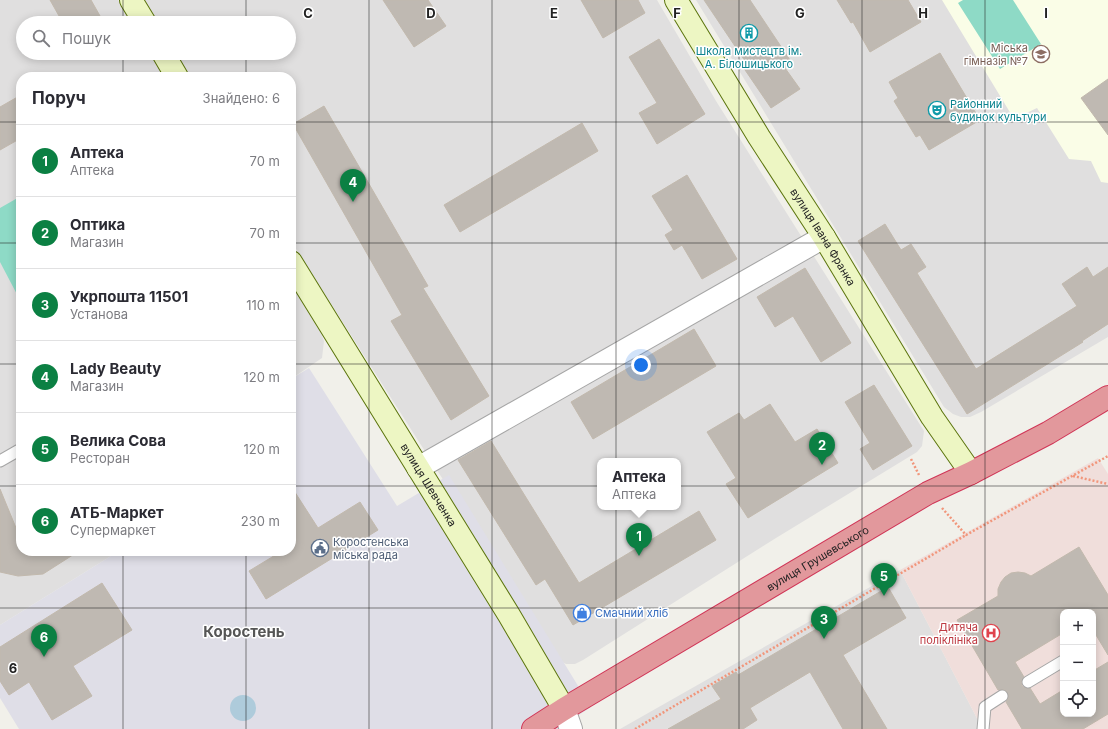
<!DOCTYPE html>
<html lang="uk">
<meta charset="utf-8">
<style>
:root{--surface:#fff;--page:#f2f2f3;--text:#2b2b33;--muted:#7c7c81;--line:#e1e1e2;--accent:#0b8043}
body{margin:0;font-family:Inter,sans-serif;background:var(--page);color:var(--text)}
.controls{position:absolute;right:12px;bottom:12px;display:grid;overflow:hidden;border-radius:8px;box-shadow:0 2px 10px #0003}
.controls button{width:36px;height:36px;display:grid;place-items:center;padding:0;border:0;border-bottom:1px solid var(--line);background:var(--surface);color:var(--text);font:20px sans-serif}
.you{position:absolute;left:641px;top:365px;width:14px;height:14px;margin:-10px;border:3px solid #fff;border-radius:50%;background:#1a73e8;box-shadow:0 0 0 6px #1a73e833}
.badge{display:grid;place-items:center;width:26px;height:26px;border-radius:50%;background:var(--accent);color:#fff;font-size:13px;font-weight:700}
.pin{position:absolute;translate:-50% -33px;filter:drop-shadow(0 1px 2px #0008)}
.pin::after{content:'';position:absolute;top:21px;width:14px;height:12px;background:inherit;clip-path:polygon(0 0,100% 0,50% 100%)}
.popup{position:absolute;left:597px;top:458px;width:84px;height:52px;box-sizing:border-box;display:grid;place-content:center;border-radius:8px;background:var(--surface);filter:drop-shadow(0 1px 3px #0005);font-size:13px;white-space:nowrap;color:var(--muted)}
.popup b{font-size:15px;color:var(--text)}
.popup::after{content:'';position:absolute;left:50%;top:100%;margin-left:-8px;border:8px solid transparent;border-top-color:var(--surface)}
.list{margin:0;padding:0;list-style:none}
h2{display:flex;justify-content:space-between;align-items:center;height:52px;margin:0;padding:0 16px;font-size:17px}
h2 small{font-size:13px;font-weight:400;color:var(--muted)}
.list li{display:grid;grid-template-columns:26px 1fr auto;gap:12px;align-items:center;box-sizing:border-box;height:72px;padding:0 16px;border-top:1px solid var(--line)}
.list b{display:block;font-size:15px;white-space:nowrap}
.list p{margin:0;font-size:13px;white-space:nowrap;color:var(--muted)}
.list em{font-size:13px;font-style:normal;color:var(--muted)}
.icon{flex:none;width:22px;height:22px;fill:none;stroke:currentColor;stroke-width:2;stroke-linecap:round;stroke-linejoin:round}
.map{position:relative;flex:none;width:1108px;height:729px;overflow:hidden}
.search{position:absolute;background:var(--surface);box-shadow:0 2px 10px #0003;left:16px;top:16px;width:280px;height:44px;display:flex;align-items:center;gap:10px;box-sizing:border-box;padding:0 14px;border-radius:22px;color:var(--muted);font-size:15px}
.panel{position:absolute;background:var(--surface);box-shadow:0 2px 10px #0003;left:16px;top:72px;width:280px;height:484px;border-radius:16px}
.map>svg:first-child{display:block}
</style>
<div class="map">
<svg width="1108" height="729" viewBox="0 0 1108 729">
<rect width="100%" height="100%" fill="#f1f0ea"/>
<path fill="#e0dfdf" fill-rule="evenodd" d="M0,0H118L132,23H23V53H151L165,77H21V551H119L0,625Z
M144,0H657L716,101L924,431L922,446L917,452L776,538L583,660L575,664H566L558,660L291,241V77H189L175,53H289V23H157ZM600,461H678V507H600Z
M696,0H1108V337L981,412L970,417H961L953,414L944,407Z
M291,284L321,333L324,341L322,358L291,379Z
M900,570L982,728L981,729H620Z"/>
<path fill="#f0dedb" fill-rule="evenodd" d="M1098,458L1108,474V729H981L982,728L900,570ZM1063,612H1093V714H1063Z"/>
<path fill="#fafde7" d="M942,0H1108V183L1101,182L1091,161L1069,159L1037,108L1014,119Z"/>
<path fill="#8edac6" d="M963,0H1013L1041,44L1000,69L958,3Z
M21,196V302L0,262V208Z"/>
<path fill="#dfdee7" d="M309,368L397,506L449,475L591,707L558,729H19L0,698V625L119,551H291V379Z"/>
<path fill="#aecbdb" d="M230 708a13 13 0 1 1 26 0a13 13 0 1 1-26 0Z"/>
<path fill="#bfb9b2" stroke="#c2b9ad" d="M50,0H91L104,23H63Z
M383,0H428L446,26L414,47Z
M581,0H638L645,13L603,38Z
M704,0H750L792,63L785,68L800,89L771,108L743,67L747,64Z
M837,0H908L921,22L870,52L853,22L851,23Z
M659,39L705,114L657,144L639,113L657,103L629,57Z
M940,53L980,120L929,150L920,135L916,137L894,101L898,98L889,82Z
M1108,79V135L1081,98Z
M21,95V138L0,150V107Z
M324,106L428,286L423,288L489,396L451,420L391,321L402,315L293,124Z
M582,123L598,151L460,232L444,205Z
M687,175L737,259L702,279L682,245L674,250L665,235L673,230L652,196Z
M885,224L901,250L911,244L926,267L917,273L976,369L1077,306L1062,284L1087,267L1093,277L1108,267V324L1082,341L1083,342L967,414L858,241Z
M805,268L851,343L821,362L793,316L775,327L757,297Z
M694,329L716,366L593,439L571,402Z
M874,385L912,446L873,470L860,449L870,443L845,402Z
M770,404L795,442L817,429L838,463L748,518L726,484L736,478L707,432L739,413L744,420Z
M491,441L579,583L699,511L716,540L573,625L545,579L536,585L458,460Z
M291,486L318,528L360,502L378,530L266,599L249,571L282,551H291Z
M0,489L21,540V551H79L43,574L18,576L0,572Z
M1079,547L1108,595V655L1093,630V612H1063V633L1015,662L1024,677L1021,682L1022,686L1025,688H1030L1040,704L1063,690V714H1093V671L1108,662V714L1083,729H1022L1006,702L1008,699V693L1005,690H998L957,620L998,596V589L1001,582L1005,577L1011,573L1018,572L1025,573L1031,576Z
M102,583L132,630L73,666L92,696L52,720L29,682L9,695L0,681V647Z
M888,587L906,618L843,655L887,729H843L810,672L750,708L757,720L743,729H668L721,699L712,686L736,672L738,675Z"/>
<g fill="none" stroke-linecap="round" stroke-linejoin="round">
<defs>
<path id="lane" d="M0,461L21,449
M1028,682L1063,661
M983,729L985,707L1002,696"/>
<path id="street" d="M418,468L824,237
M564,709L571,729"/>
<g id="secondary">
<path d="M131,0L145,23"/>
<path id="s1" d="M676,0L759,137L824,237L932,417L971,473"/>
<path d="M163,53L177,77"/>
<path id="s2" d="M291,262L509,615L564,709"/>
</g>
<g id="highway">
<path id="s3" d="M533,729L564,709L928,493L971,473L1048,433L1108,397"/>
</g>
</defs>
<use href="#lane" stroke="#a6a6a6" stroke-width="13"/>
<use href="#street" stroke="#a6a6a6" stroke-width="24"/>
<use href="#secondary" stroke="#5c750d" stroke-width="24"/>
<use href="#highway" stroke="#d03657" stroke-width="24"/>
<path stroke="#f1967b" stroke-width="2.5" stroke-dasharray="2 2" stroke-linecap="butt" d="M911,459L919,475
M1073,476L1108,484
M942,508L966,535L1108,456
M635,729L966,535"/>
<use href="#lane" stroke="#fff" stroke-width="11"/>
<use href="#street" stroke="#fff" stroke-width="22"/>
<use href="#secondary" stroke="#edf6c3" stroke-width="22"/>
<use href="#highway" stroke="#e2989c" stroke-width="22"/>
</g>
<path fill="none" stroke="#222" stroke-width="1" stroke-opacity="0.55" d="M123,0V23M246,0V23M369,0V729M492,0V729M616,0V729M739,0V729M862,0V729M985,0V729M123,53V77M246,53V77M0,122H21M291,122H1108M0,243H21M291,243H1108M0,364H21M291,364H1108M0,486H21M291,486H1108M123,551V729M246,551V729M0,608H1108"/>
<defs>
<symbol id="building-ring" viewBox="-11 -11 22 22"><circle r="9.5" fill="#fff" stroke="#0f9aa8" stroke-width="1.5"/><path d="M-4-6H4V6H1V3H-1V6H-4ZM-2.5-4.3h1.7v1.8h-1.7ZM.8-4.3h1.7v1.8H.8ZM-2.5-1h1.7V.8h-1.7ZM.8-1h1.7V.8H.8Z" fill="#0f9aa8"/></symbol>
<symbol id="school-ring" viewBox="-11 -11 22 22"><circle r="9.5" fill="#fff" stroke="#8d6e63" stroke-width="1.5"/><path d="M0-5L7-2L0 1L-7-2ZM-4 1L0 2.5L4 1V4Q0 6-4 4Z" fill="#8d6e63"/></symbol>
<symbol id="theatre-ring" viewBox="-11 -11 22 22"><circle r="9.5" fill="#fff" stroke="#0f9aa8" stroke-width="1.5"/><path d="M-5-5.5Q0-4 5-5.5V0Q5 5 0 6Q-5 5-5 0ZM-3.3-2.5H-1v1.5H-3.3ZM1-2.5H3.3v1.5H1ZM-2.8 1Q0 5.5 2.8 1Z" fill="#0f9aa8"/></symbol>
<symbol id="civic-ring" viewBox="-11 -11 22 22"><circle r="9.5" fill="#fff" stroke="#5c6f8a" stroke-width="1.5"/><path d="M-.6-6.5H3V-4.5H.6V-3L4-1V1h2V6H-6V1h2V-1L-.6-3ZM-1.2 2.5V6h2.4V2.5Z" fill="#5c6f8a"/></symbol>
<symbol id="shop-ring" viewBox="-11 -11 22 22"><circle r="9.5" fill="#fff" stroke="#3f7fe0" stroke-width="1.5"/><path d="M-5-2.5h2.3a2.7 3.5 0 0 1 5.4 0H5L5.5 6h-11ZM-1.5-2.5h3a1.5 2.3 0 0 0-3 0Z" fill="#3f7fe0"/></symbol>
<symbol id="hospital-ring" viewBox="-11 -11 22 22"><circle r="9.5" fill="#fff" stroke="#e0444e" stroke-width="1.5"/><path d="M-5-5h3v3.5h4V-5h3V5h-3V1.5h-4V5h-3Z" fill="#e0444e"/></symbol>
</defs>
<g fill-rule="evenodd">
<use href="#building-ring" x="739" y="23" width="20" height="20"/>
<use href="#school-ring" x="1031" y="44" width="20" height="20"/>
<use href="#theatre-ring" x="927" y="100" width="20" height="20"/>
<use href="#civic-ring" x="310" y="538" width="20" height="20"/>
<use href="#shop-ring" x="572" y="603" width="20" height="20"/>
<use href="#hospital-ring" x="981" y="623" width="20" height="20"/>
</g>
<g text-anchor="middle" stroke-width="3" stroke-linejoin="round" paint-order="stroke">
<g font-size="11" fill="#785e54" stroke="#fff" text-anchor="end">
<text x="1028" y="52">Міська<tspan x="1028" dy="13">гімназія №7</tspan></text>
</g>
<g font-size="11" fill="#0d838f" stroke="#fff">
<text x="749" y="55">Школа мистецтв ім.<tspan x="749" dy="13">А. Білошицького</tspan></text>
<text x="950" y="108" text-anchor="start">Районний<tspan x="950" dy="13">будинок культури</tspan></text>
</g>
<g font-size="11" fill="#222" stroke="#fff">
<text dy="4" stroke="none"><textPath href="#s1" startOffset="279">вулиця Івана Франка</textPath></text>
<text dy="4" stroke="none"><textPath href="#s2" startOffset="262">вулиця Шевченка</textPath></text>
<text dy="4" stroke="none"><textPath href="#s3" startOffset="332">вулиця Грушевського</textPath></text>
</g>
<g font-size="11" fill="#4e5e75" stroke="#fff" text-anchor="start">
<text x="333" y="546">Коростенська<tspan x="333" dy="13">міська рада</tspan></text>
</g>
<g font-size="11" fill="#366cbe" stroke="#fff" text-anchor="start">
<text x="595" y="617">Смачний хліб</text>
</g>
<g font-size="11" fill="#be3a42" stroke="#fff" text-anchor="end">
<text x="978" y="631">Дитяча<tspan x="978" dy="13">поліклініка</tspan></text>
</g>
<g font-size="15" font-weight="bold" fill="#555" stroke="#fff">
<text x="244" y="637">Коростень</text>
</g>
</g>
<g font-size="13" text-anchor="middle" font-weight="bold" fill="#222" stroke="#fff" stroke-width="3" stroke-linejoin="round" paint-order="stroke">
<text x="308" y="18">C</text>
<text x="431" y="18">D</text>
<text x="554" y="18">E</text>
<text x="677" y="18">F</text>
<text x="800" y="18">G</text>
<text x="923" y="18">H</text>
<text x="1046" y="18">I</text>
<text x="13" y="673">6</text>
</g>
</svg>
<div class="controls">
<button>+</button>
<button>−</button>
<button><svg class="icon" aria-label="locate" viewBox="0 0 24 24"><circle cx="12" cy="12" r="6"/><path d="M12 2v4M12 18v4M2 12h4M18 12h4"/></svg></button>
</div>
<div class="you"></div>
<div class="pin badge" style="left:639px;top:556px">1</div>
<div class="popup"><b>Аптека</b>Аптека</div>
<div class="pin badge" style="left:822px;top:465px">2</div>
<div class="pin badge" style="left:824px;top:639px">3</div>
<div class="pin badge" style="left:353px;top:202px">4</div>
<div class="pin badge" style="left:884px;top:596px">5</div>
<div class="pin badge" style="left:44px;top:657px">6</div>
<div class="search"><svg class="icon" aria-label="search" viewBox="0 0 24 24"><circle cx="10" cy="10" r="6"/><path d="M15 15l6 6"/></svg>Пошук</div>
<section class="panel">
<h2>Поруч<small>Знайдено: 6</small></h2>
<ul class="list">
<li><span class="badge">1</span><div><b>Аптека</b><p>Аптека</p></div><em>70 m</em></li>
<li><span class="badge">2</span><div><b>Оптика</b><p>Магазин</p></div><em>70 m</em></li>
<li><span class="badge">3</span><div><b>Укрпошта 11501</b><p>Установа</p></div><em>110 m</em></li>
<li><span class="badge">4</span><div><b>Lady Beauty</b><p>Магазин</p></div><em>120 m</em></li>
<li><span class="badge">5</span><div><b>Велика Сова</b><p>Ресторан</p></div><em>120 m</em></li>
<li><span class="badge">6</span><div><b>АТБ-Маркет</b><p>Супермаркет</p></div><em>230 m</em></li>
</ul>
</section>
</div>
